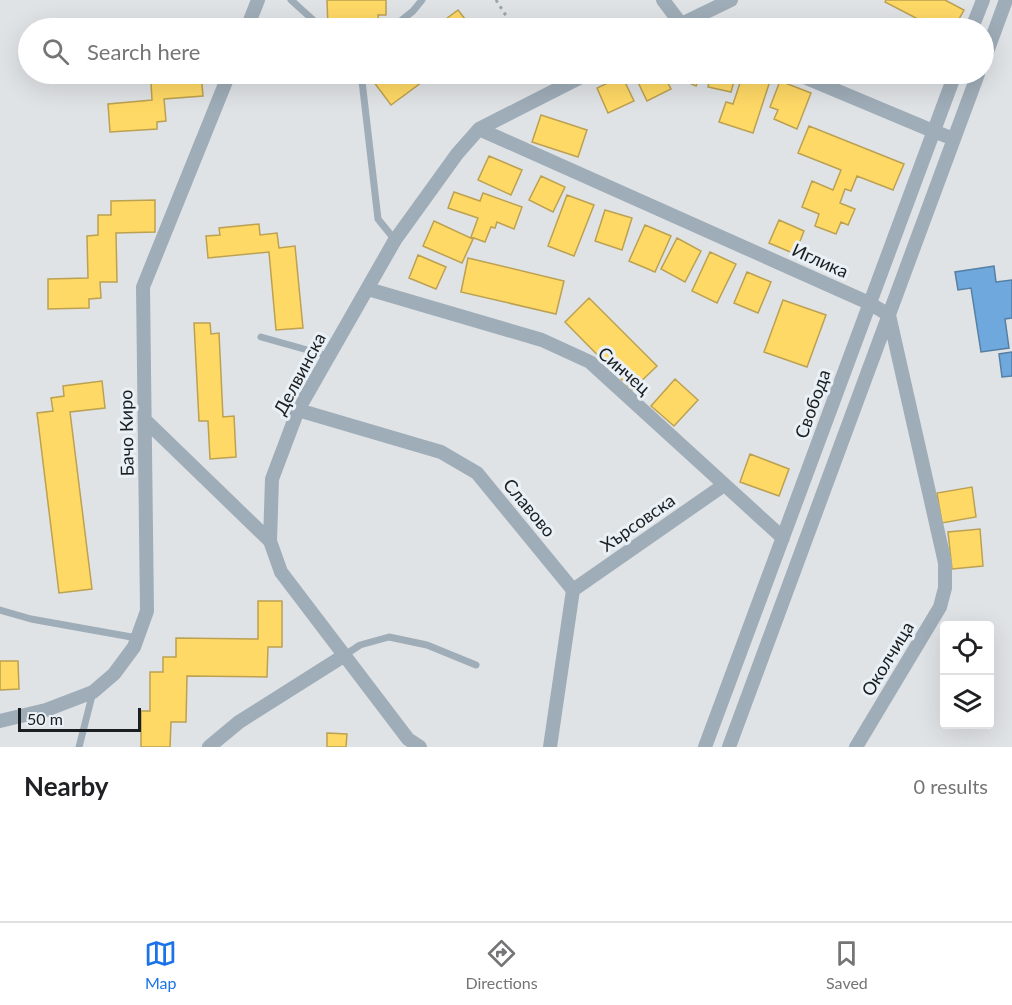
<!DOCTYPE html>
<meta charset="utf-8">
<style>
:root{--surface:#fff;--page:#f6f6f6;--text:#202124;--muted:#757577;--line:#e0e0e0;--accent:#1a73e8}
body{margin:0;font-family:Lato,sans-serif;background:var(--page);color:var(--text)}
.controls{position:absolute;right:18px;bottom:18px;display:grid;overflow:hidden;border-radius:6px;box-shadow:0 6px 24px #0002}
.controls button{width:54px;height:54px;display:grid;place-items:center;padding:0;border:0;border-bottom:2px solid var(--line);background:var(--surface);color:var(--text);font:30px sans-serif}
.scale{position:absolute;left:18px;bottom:15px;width:123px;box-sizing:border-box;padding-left:6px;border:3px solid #1b1e20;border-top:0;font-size:16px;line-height:21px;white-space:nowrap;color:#1b1e20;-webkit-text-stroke:4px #e9f1f7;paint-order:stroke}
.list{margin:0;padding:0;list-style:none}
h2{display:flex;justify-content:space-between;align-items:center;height:78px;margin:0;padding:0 24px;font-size:26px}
h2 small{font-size:20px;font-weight:400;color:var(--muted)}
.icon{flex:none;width:33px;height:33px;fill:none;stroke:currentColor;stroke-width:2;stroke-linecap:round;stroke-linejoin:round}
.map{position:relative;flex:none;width:1012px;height:747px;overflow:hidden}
.search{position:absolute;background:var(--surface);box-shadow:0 6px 24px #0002;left:18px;right:18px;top:18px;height:66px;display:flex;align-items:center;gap:15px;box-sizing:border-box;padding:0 21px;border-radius:33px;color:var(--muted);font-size:22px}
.sheet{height:174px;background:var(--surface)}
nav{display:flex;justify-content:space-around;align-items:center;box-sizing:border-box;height:84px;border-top:2px solid var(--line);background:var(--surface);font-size:16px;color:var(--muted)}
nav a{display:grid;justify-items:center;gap:3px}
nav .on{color:var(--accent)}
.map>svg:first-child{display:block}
</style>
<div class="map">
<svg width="1012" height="747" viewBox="0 0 1012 747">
<rect width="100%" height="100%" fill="#e0e3e6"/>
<path fill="#ffd966" stroke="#bba151" stroke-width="1.5" d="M327,0H386V15H378L379,28H328Z
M886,0H945L964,10L954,28H935L885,2Z
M458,10L472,28H434Z
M158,74H201L203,96L164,99L166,121L157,122V129L110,132L108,104L152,100L151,83L159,82Z
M374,74H433L391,105L370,77Z
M634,74H663L671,89L647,101Z
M674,74H701L696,86L673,76Z
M711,74H736L731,92L708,87Z
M743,74H748L770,81L753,133L719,122L726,102L733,104Z
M622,76L634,101L608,113L597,88Z
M780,81L811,93L797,129L774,119L778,110L770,107Z
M541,115L587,130L578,157L532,142Z
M809,126L904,164L893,190L857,176L851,191L845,189L840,203L855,209L848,225L841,222L836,234L815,226L819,214L802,207L812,181L833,190L841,170L798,153Z
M489,156L522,170L511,195L478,180Z
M541,176L565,187L553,212L529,200Z
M454,192L480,201L483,193L522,207L514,229L497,222L495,228L491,227L485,242L471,237L478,218L448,208Z
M567,195L594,205L574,256L548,246Z
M155,200V232L116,233L117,282H100L101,298L89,299V308L48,309V279L88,278L87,236L98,235V215H111V201Z
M605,210L632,218L622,250L595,241Z
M779,220L804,231L795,254L769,243Z
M434,221L473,239L462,263L423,246Z
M259,224L260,235L277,233L279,248L295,246L303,328L276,330L269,252L208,258L206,236L220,235L219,228Z
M645,225L671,236L655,272L629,261Z
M677,238L701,251L685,282L661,269Z
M710,252L736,264L717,303L692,291Z
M418,255L446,267L436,289L409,278Z
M468,258L564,281L556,314L461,292Z
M747,272L771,282L758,313L734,303Z
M589,298L657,366L632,390L565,322Z
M783,300L826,315L807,367L764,352Z
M194,323H210L211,334L219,333L223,417L234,416L236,457L210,459L208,421H199Z
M675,379L698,400L674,426L651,406Z
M102,381L105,408L70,412L92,589L59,593L37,413L53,411L51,398L64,396L63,386Z
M750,454L789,469L779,496L740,482Z
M972,487L976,517L942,523L937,493Z
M980,529L983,566L952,569L948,532Z
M258,601H282V647H268L267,677L187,676L186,722H171L170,747H141V711H150V672H163V657H176V638L258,639Z
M0,661H18L19,689L0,690Z
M327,733L347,734L346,747H327Z"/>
<path fill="#6fa8dc" stroke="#567fa4" stroke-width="1.5" d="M994,266L996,282L1012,280V318L1005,319L1009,348L981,352L971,288L958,290L955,272Z
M1012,352V376L1002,377L999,354Z"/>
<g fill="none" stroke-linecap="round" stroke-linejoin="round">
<path stroke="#99a5ad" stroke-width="3" stroke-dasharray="3 4.5" stroke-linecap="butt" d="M496,0L514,28"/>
<path stroke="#9fadb8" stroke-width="7" d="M291,0L322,28
M392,28L413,11L422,0
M359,74L362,81L378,219L395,240
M261,337L329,356
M0,610L31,619L137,638
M345,655L360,645L389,637L427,645L476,665
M79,747L93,692"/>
<path stroke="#9fadb8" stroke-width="14" d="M663,0L681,24L687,27
M247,28L258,0
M673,28L731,0
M972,28L983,0
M984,60L1006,0
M797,74L933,131L954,139
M479,129L869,303L889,315L945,563V588L940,607L856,747
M368,289L542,340L590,362L783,538
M298,410L441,452L477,473L573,590L550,747
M145,420L270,541
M573,590L724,485
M0,721L46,710L93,692L114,674L134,647L147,611L143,287L229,74
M209,747L239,722L345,655
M420,747L408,739L281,572L270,541L272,479L298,410L395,240L457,154L479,129L587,74
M705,747L955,74
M729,747L978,74"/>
</g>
<g text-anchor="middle" stroke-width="6" stroke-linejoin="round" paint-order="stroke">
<g font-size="18" fill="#1b1e20" stroke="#e9f1f7">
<text transform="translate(820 261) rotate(24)" y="6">Иглика</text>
<text transform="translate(624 371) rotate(41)" y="6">Синчец</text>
<text transform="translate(300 374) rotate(-62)" y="6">Делвинска</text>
<text transform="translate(813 404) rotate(-70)" y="6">Свобода</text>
<text transform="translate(127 433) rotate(-91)" y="6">Бачо Киро</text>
<text transform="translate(529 508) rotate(50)" y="6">Славово</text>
<text transform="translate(638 523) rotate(-35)" y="6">Хърсовска</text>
<text transform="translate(888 659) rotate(-59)" y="6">Околчица</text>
</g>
</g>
</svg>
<div class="controls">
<button><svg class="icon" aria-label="locate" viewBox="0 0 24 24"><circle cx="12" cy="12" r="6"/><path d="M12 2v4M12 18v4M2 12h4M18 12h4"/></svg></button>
<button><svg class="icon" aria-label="layers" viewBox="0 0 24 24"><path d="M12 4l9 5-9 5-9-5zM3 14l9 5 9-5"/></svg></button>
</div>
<div class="scale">50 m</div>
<div class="search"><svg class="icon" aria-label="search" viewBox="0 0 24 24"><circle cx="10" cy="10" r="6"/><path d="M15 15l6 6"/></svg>Search here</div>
</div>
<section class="sheet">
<h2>Nearby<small>0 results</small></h2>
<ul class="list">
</ul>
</section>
<nav>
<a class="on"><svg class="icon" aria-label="map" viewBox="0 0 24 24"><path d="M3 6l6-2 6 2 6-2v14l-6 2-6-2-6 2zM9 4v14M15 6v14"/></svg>Map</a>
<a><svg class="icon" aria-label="directions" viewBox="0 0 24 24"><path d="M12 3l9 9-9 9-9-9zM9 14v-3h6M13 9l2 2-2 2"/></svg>Directions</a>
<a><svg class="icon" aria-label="saved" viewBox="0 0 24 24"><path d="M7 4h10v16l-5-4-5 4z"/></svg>Saved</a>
</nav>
